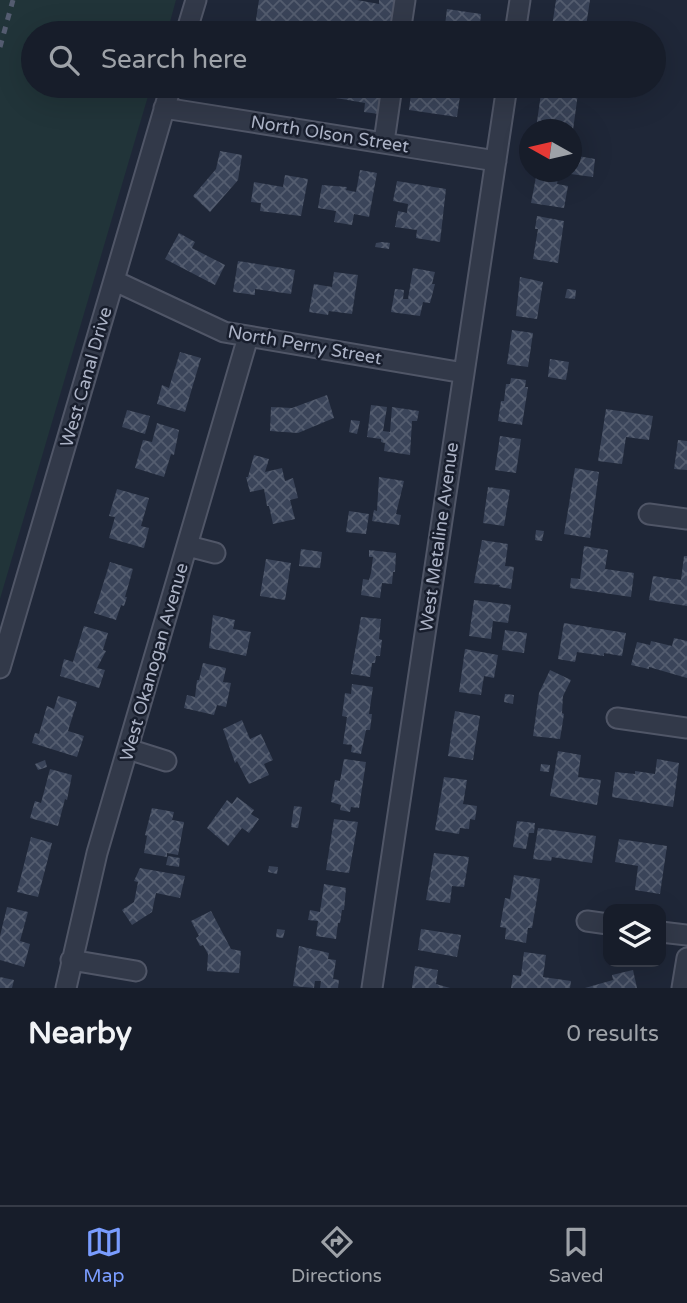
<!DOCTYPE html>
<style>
:root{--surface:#171d2a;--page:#202632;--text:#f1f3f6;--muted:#9ea2a8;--line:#363b47;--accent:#799cfe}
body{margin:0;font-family:"Varela Round",sans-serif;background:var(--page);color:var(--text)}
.controls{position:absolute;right:21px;bottom:21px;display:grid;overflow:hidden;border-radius:14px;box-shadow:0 7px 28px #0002}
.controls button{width:63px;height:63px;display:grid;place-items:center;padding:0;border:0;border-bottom:2px solid var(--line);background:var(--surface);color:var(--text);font:35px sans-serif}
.compass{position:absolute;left:519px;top:119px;width:63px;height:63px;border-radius:50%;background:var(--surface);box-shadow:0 7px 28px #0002;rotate:278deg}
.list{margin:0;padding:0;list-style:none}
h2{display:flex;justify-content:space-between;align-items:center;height:91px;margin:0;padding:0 28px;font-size:30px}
h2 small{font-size:23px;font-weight:400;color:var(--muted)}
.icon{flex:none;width:38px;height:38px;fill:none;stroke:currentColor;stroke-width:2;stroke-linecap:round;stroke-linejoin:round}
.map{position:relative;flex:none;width:687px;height:988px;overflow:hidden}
.search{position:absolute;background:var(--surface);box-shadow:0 7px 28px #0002;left:21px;right:21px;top:21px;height:77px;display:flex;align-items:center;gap:18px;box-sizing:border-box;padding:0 24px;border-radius:38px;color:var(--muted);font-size:26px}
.sheet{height:217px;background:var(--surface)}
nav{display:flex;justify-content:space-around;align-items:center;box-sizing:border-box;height:98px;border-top:2px solid var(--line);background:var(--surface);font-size:19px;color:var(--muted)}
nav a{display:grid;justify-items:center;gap:4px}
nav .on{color:var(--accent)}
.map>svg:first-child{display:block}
</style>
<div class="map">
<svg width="687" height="988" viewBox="0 0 687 988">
<defs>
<pattern id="building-cross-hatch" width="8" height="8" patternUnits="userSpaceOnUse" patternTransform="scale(1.75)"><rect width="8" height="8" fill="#3a4459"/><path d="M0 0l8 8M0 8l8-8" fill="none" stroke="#545d6f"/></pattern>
</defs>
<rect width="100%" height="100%" fill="#1f2738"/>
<path fill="#213439" d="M0,0H176L167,33H33V86H151L0,599Z"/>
<path fill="url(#building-cross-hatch)" d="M259,0H357L379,4V0H397L392,33H304L255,26Z
M556,0H590L585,33H551Z
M447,9L481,14L479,33H444Z
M266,86H384L379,114L364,112L365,103Z
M412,86H470V90L461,89L457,117L409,110Z
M542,86H579L573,130L536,129Z
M220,151L242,155L238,180L210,212L193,196L216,169Z
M572,155L595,159L593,177L563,173L572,172Z
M360,170L377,173L369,217L354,214L352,225L334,222L336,211L318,208L322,185L347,187L346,190L356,192Z
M537,172H559L557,184L568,186L564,208L531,203Z
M285,175L308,179L301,216L260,211L261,203L251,202L254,182L283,187Z
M397,181L446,189L440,242L416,238L417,230L395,227L398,211L407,213L408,204L393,201Z
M537,216L564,221L558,263L533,259L538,229H535Z
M179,233L195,242L192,248L225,265L215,285L165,259Z
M382,242L390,243L389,249L375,247L376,243Z
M238,261L295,270L291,294L255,289V295L233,292Z
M413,268L435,272L432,284H435L430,303L423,302L420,316L391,312L395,289L404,290L403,299H408Z
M334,272L358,275L352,314L329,311L328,315L309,312L314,284L332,287Z
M520,277L543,282L537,319L516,316Z
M567,289L576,290L575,299L565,298Z
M512,330L533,333L528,367L507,364Z
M180,352L201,358L185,412L157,404L162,385L169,388Z
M550,359L569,362L566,380L548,377Z
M511,378L526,380L525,387H528L522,425L498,421L501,401H504L506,384H510Z
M327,395L334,418L298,433L270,431L271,407L292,408Z
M371,405L387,407L383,431L390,432L392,407L419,411L417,421H412L410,455L384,451L385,443L381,442V439L367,437Z
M606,409L653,416L649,440L626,437L622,464L598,461Z
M127,410L150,416L145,434L122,427Z
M351,420L360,421L357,434L349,432Z
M157,423L179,430L174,455L171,454L164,477L135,468L143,440L152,442Z
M500,436L521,439L516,473L495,470Z
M678,440L687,441V470L674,469Z
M254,455L269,459L265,472L282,468L285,481L293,478L298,498L290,500L295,519L273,524L269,506H267L264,489L250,492L246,477H248Z
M575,468L599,472L590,538L564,534Z
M379,477L404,481L396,514L401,515L399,525L372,521L374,510L377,511Z
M488,487L510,490L504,526L483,523Z
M117,489L149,498L141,526L149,528L144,548L109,538L115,517L109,516Z
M349,511L369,514L366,534L346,532Z
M536,530L544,531L542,541L535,540Z
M482,540L508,544L505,566L514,567L511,589L499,587L500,585L474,583Z
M584,546L608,550L605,569L634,573L631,597L570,588L571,578L580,579Z
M301,549L322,552L320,568L299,566Z
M369,550L396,553L395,572H393L392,584L382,583L380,598L361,595L363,579L369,580L371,573L373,557H369Z
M684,556H687V606L649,600L653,576L681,580Z
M266,559L291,563L285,600L260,596Z
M110,562L133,569L125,597H127L124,606L121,605L116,620L94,613Z
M474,600L511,605L508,623L493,621L491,639L469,636Z
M213,615L235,620L233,629L251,632L246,656L209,648Z
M361,617L381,619L379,639L382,640L380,656H376L375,663H372L370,677L351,674Z
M564,623L626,633L622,656L604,653V656L577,652L575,662L558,659Z
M84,626L108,633L103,650L106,651L97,668L105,670L99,688L60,676L64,659L73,662Z
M505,630L527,633L524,653L502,650Z
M674,638L687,641V678L649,667V669L631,665L637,642L650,645L651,641L672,646Z
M465,649L498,655L494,678L484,676L481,695L459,692Z
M203,663L226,668L223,682L231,683L226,707L217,705L214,715L184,708L187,695L195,697L197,680H199Z
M550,670L571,680L563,696L562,713L564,714L560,739L533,736L539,693Z
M352,684L373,687L369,714H372L370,730H366L361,754L351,752L352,745L343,744L347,717L342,716L345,693L351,694Z
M505,694L514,695L513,704L504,702Z
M58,696L77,702L68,731L84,736L77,757L32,743L35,733L39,734L47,706L54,709Z
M455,711L480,716L473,760L448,756Z
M242,720L250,739L261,734L273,760L264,764L269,775L249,784L237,761L235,763L223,729Z
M558,751L581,755L578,777L601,780L597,805L550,796Z
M344,759L366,762L359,808L351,807L350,812L340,810L341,805L331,802L335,780L340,781Z
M657,759L679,763L673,807L612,797L615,772L635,774V771L655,774Z
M45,760L47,767L38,770L35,764Z
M541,764L550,765L549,772L540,771Z
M50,769L72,775L67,800L65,799L58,826L30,818L35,801L41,803Z
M444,777L467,780L463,804L477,806L475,820L470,819L469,829L460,828L459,834L435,830Z
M237,797L254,810L251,814L259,819L249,833L242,828L228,846L207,828L227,800L232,804Z
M294,806L302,807L298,828L291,827Z
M152,808L174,812L172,820L184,822L178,855L167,853V857L144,853L147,836L145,835Z
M334,819L358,822L349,873L326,870Z
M517,821L535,823L534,833H529L526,849L513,847Z
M538,828L596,836L592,863L552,857L551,861L533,859Z
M31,837L52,843L38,897L17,892Z
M619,839L667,846L660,894L635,890L638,866L615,862Z
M434,853L469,857L464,887L452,886L450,903L426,900Z
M168,856L180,858L179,867L166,865Z
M269,866L278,867L277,874L268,872Z
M140,868L185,876L180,898L156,893L152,912L132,925L122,910L134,902L138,882L134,881Z
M514,875L540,879L532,928H528L526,943L505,939L506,928L500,927L505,898L510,899Z
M324,884L346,888L344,910H342L340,923H338L336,939L316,936L318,921L308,920L310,910L320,912Z
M7,907L28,912L20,941L30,944L24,967L0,960V936Z
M211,911L231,949L241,951L239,973L207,971L208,954L203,945L200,946L196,938L199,936L191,921Z
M277,929L285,930L283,938L276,937Z
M421,929L461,935L457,957L418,950Z
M299,946L329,953L328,959L336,960L333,979L339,980L338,988H320L321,981H315L314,988L293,986Z
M524,952L546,955L543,977L571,981L570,988H511L513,975L521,976Z
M415,966L438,970L436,984L450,988H412Z
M633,970L637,988H585L613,980L612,975Z
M0,977L14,980L12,988H0Z"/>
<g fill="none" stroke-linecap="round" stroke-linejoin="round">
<defs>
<path id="minor" d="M186,33L196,0
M400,33L405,0
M515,33L520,0
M164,108L496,161
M384,142L392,86
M115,281L224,332L464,373
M649,514L687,519
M188,546L215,553
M0,668L171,86
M617,718L687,728
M128,749L166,761
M587,921L608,924
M661,932L687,935
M71,960L136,971
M66,988L97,853L248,337
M372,988L507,86
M682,988L687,958"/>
</defs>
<use href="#minor" stroke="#505667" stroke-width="23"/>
<use href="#minor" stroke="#323949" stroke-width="19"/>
<path stroke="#545c70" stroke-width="5" stroke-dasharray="7 7" stroke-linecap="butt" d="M0,47L13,0"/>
</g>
<g text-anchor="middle" stroke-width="5" stroke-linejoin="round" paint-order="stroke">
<g font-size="18" fill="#acb3c6" stroke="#181e2d">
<text transform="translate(330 134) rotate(9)" y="6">North Olson Street</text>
<text transform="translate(305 345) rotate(10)" y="6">North Perry Street</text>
<text transform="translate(86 377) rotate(-74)" y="6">West Canal Drive</text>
<text transform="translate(439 537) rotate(-82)" y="6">West Metaline Avenue</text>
<text transform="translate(154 662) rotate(-74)" y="6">West Okanogan Avenue</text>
</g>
</g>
</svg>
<div class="controls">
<button><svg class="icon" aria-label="layers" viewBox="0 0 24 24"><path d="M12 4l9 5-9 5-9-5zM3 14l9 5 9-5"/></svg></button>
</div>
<svg class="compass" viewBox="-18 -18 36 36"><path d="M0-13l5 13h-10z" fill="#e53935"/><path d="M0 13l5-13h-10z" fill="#9ea2a8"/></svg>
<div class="search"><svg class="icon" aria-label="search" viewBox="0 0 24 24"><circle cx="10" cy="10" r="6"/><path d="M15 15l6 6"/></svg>Search here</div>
</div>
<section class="sheet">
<h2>Nearby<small>0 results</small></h2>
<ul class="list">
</ul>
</section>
<nav>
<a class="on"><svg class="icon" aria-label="map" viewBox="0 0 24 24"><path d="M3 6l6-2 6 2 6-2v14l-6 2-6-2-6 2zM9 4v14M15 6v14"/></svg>Map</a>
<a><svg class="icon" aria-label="directions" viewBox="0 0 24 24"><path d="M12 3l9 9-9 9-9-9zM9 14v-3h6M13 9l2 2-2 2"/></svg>Directions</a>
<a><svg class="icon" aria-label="saved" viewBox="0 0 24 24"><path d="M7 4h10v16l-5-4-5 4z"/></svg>Saved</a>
</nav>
